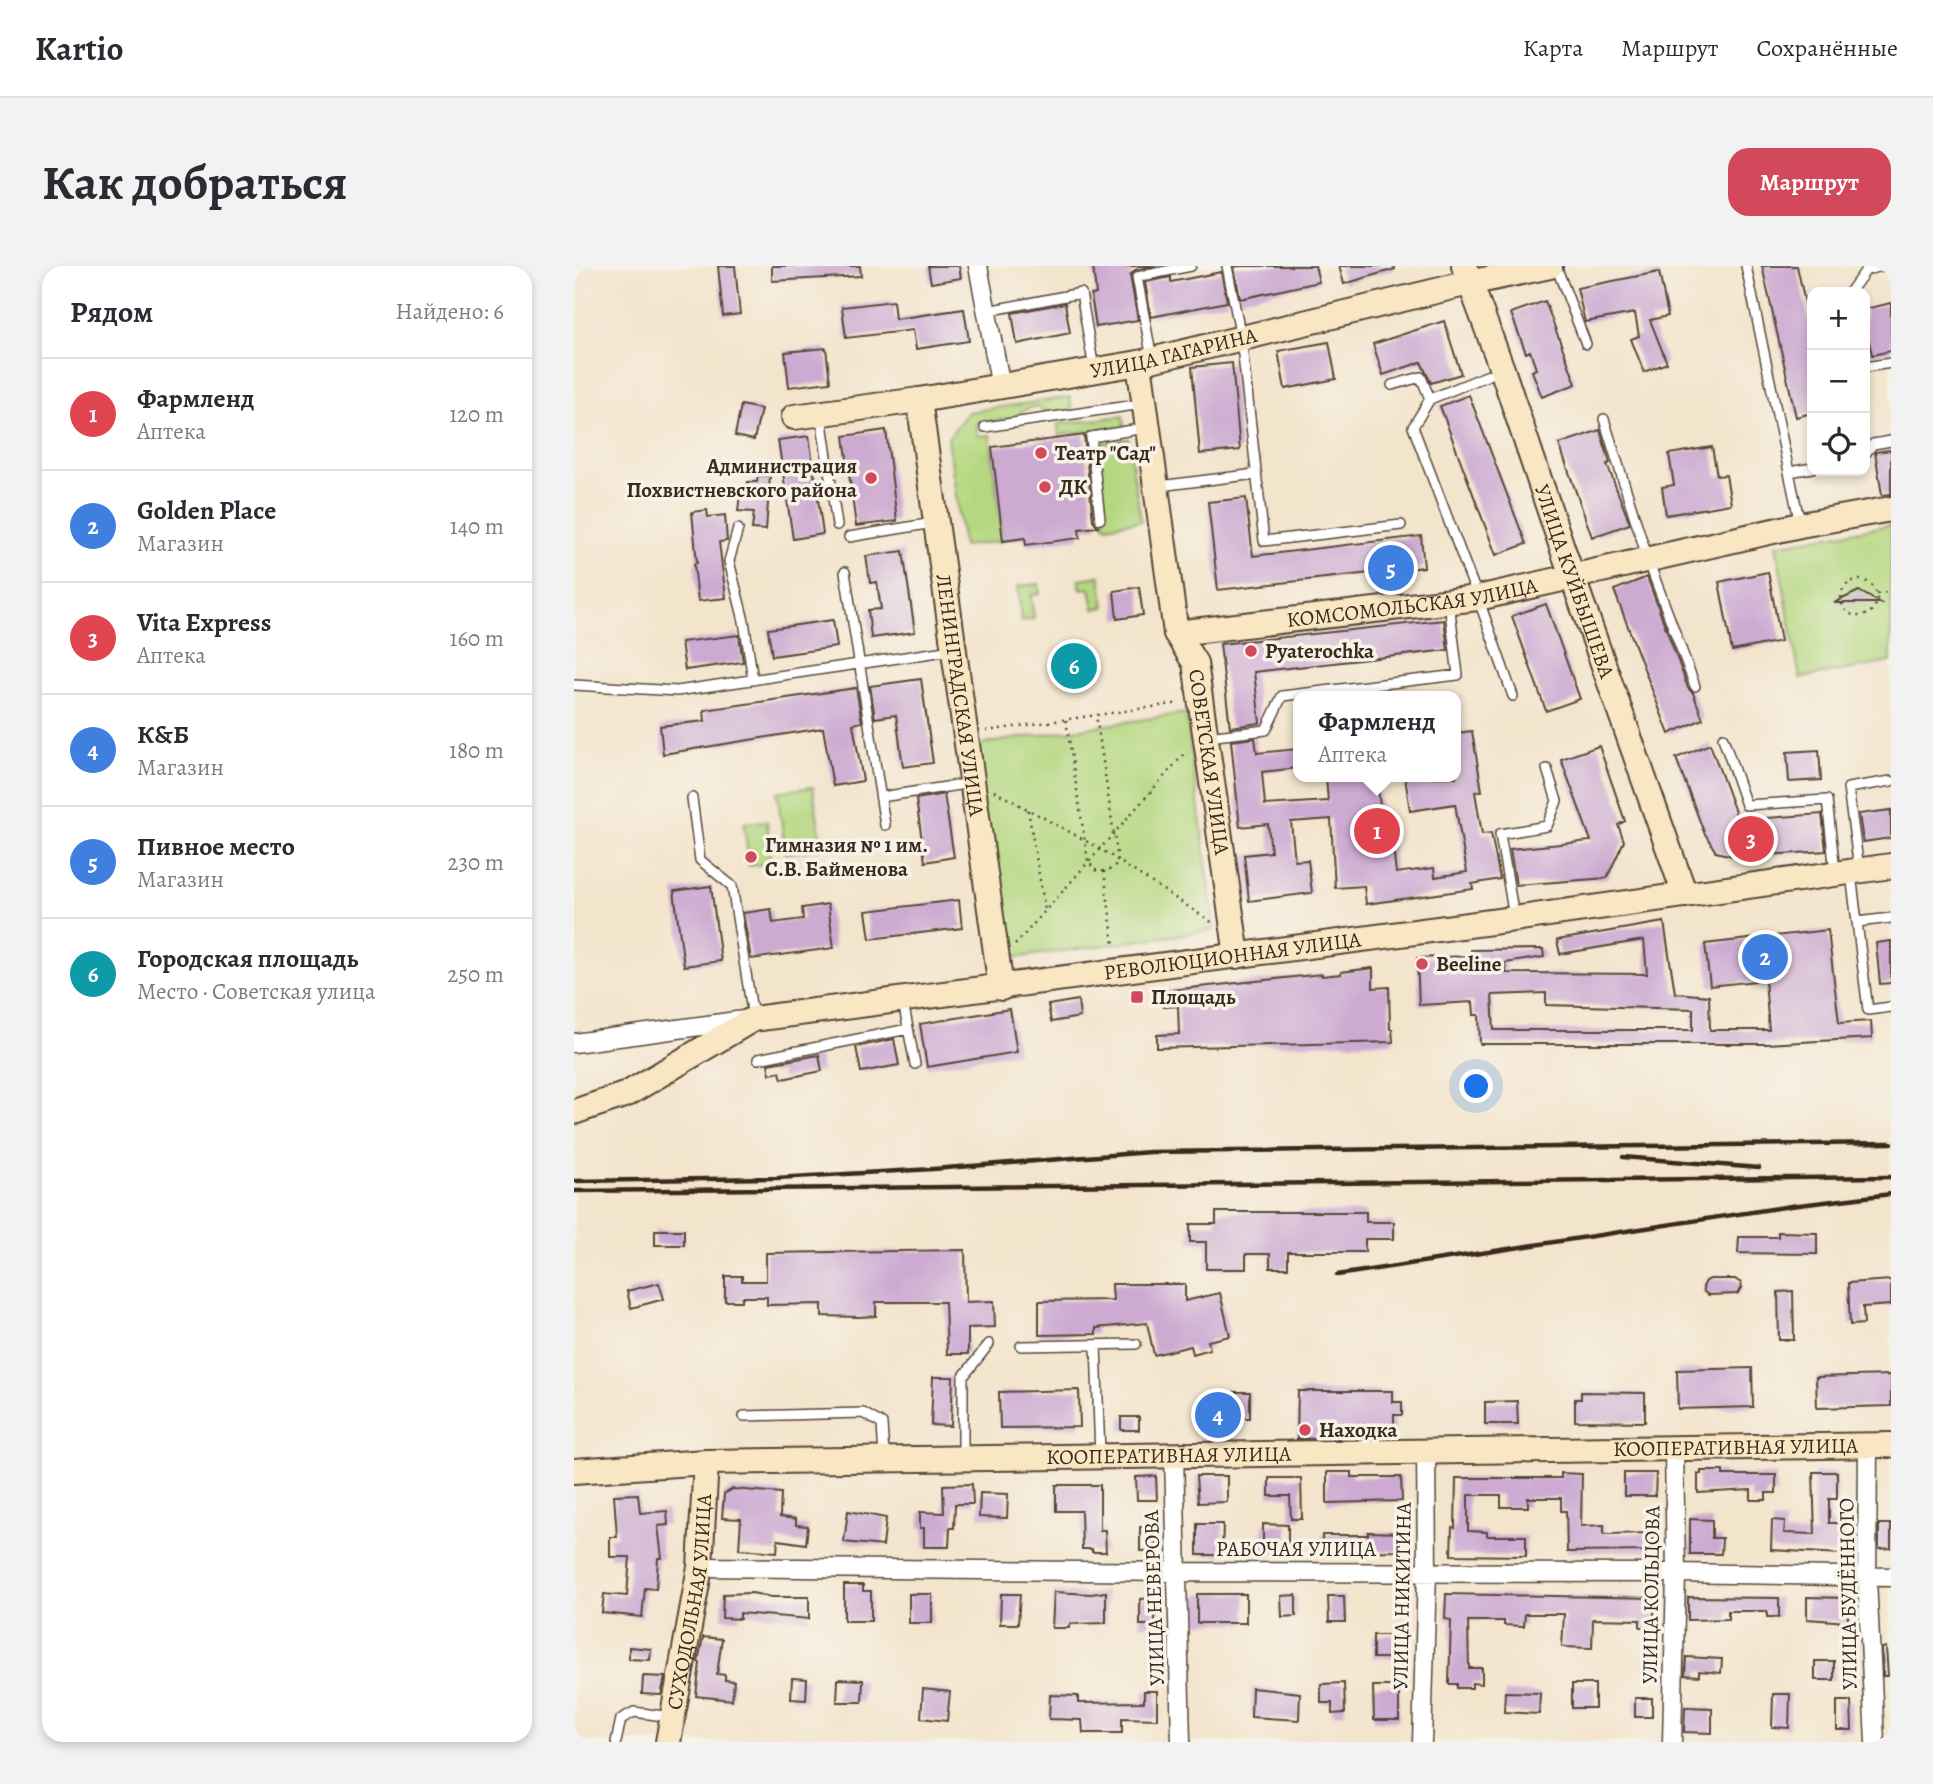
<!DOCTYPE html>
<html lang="ru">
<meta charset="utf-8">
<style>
:root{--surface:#fff;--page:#f2f2f3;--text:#2b2b33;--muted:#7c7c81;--line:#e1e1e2;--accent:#d1495b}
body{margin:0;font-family:Alegreya,serif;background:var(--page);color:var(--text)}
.controls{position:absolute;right:21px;top:21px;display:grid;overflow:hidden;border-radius:14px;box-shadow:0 4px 10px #0003}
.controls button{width:63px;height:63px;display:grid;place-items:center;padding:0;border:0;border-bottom:2px solid var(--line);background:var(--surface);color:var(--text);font:35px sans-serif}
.you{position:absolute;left:903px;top:821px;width:24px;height:24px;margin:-18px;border:5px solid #fff;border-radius:50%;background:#1a73e8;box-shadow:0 0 0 10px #1a73e833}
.badge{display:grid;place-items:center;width:46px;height:46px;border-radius:50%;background:var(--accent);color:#fff;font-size:23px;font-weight:700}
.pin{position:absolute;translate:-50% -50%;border:4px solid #fff;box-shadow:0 2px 7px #0006}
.popup{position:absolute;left:719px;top:425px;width:168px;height:91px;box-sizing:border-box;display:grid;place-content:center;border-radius:14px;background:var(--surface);filter:drop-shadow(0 2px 5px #0005);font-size:23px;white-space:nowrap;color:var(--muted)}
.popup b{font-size:26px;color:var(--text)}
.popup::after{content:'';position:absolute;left:50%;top:100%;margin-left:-14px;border:14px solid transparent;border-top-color:var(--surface)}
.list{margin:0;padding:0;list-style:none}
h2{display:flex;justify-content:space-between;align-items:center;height:91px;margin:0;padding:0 28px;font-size:30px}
h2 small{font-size:23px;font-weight:400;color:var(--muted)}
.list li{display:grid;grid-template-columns:46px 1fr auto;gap:21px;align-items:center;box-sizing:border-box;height:112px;padding:0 28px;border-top:2px solid var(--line)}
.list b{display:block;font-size:26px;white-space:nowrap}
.list p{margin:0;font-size:23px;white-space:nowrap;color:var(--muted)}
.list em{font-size:23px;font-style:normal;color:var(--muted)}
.icon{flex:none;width:38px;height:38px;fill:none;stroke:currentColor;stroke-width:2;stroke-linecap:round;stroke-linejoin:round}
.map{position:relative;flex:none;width:1317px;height:1476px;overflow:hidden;border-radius:21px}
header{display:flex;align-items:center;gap:42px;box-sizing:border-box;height:98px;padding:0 35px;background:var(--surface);border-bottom:2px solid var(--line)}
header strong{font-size:33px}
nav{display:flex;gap:38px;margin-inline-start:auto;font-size:24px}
.intro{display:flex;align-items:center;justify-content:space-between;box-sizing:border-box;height:168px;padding:0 42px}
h1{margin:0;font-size:49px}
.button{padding:18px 32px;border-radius:21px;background:var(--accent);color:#fff;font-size:24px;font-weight:700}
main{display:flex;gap:42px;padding:0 42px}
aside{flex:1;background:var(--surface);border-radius:21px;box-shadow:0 4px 10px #0003}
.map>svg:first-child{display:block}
</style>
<header>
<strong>Kartio</strong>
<nav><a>Карта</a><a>Маршрут</a><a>Сохранённые</a></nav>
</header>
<div class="intro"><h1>Как добраться</h1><a class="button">Маршрут</a></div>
<main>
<aside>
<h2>Рядом<small>Найдено: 6</small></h2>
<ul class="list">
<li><span class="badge" style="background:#e0444e">1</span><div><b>Фармленд</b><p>Аптека</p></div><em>120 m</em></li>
<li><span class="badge" style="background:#3f7fe0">2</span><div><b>Golden Place</b><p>Магазин</p></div><em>140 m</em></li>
<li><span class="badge" style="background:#e0444e">3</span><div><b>Vita Express</b><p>Аптека</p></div><em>160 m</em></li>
<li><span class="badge" style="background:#3f7fe0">4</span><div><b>К&amp;Б</b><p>Магазин</p></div><em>180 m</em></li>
<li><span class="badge" style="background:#3f7fe0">5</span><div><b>Пивное место</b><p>Магазин</p></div><em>230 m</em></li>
<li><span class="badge" style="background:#0f9aa8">6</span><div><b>Городская площадь</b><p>Место · Советская улица</p></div><em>250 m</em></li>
</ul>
</aside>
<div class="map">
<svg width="1317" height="1476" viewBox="0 0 1317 1476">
<rect width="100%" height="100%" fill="#f7f3e8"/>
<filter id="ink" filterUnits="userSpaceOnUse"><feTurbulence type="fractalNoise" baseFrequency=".0143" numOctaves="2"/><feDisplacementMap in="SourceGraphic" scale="14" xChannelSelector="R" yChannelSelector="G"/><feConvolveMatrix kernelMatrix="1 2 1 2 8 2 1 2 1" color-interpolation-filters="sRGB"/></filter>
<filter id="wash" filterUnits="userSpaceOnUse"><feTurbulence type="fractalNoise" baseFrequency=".00686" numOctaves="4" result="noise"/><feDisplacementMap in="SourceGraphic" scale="28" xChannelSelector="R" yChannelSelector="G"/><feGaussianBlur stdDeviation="1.57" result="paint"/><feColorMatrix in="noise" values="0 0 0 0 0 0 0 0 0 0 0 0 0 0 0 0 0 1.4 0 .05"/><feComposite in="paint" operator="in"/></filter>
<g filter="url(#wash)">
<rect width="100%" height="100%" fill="#f3e4cc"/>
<path fill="#b4d77f" stroke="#78804e" stroke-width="2" d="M496,131L498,145L478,148L463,141L454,142L439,152L403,157L404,170L416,169L429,275L389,280L374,172L394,146Z
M549,150L550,161L485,169L484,158Z
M554,173L567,255L531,260L522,180L526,177Z
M1317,259V396L1226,412L1202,279Z
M526,310L531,341L520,343L516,322L507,323L505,313Z
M465,318L466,328L457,329L460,353L447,355L444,320Z
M612,447L641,664L431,693L400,479Z
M239,521L248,582L212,587L203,526Z
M193,555L197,598L175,600L170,557Z"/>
<g id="blocks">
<path fill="#ccaad2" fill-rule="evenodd" d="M144,0H161L166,48L149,50Z
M198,0H286L287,10L198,15Z
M354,0H385L387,12L357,17Z
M519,0H582L561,4L556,9L564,54L522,61L517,29L522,28Z
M665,0H741L745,16L666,33L660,1Z
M765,0H820L821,3L770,18Z
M1188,0H1223L1238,69V147L1222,151Z
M647,6L653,36L577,51L571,16L597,11V16Z
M1085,6L1094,50L1076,54L1093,97L1070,106L1057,73L1065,70L1061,47L1011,56L1003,22Z
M319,35L321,53L390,43L395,75L342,83L339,64L272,72L268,41Z
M971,35L1002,118L968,131L958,105L962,103L956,85L952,87L937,47Z
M491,37L496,67L443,78L438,47Z
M1317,37V85L1298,89L1291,55V43Z
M870,55L887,108L857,117L847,96L809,109L799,78Z
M755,76L762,113L711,123L704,85Z
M252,82L256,116L215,121L211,86Z
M658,97L666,184L626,188L618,101Z
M895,129L952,278L922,289L866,140Z
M167,139L187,143L180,174L161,170Z
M312,164L323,255L282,260L270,170Z
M1026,164L1036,197L1033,198L1056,258L1018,271L985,178Z
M510,169L519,254L524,261L505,263L506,272L452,279L451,272L429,275L418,181Z
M235,170L249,268L219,273L204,174Z
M1138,181L1143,210L1152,209L1157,238L1092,249L1088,221L1100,219L1095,188Z
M1317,184V228L1308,229L1301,186Z
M184,209L196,210L192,264L178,263L180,246L164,245L166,229H173L174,216H183Z
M672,232L679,290L847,270L850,301L644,324L634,236Z
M133,244L134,251L151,249L153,275L145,276L152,332L124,335L120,298L123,297L118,246Z
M329,285L341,366L297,372L294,344L307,343L303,316L296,317L292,290Z
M1194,306L1207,375L1158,385L1145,316Z
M1073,311L1114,422L1119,427L1129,453L1095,468L1040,324Z
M565,321L569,349L543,353L540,325Z
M1285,325L1306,337H1260Z
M972,338L1006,433L972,445L938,350Z
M259,354L263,381L198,390L194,363Z
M870,354L874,384L680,406L686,457L656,461L646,378Z
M165,369L169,396L111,404L107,376Z
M347,413L359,497L329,501L322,449L301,452L296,420Z
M282,422L288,456L279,458L289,515L259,520L249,462L89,488L86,460L131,455L130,444Z
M898,465L908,525L901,526L908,568L917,567L926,613L898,618L899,623L792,638L790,620L761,622L757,553L717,556L721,595L734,594L738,627L675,635L670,589L697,586L694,558L666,561L657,475L681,472L683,487L724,483V502L688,506L691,539L754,535L752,511H802L811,574L818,573L822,607L860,602L861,611L893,606L881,538L836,545L831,511H882V467Z
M1136,478L1164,554L1248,548L1252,585L1163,591L1142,586L1130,566L1102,492Z
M1025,480L1051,555L1044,559L1050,575L1033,612L942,619L936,583L1017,575L987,493Z
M1245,484L1247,514L1215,516L1213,486Z
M370,528L380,591L351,596L342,533Z
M1317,544V572L1289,576L1285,548Z
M137,620L147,695L110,700L100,625Z
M385,634L388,662L296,673L292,645Z
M254,638L260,682L177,693L169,647L197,643L199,657L229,653L228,642Z
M1090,656L1101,727L1135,730L1136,764H1195L1191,714L1136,720L1131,678L1254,664L1265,757L1297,755L1298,772L1192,778H906L905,749H900L899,736L845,739L843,692L897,690V684L969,683L970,691L931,697L932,707L1073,708L1070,674L986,688L983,674ZM972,727V739L1119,743V764H920L918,729Z
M1317,675V717L1306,718L1302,677Z
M799,702V722L815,721L816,763H818L819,776L583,782V769L605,768L604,740L589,741L588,725L748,708V710L767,708V706Z
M504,734L506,751L477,756L474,739Z
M436,743L443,786L353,801L346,758Z
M320,773L325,799L287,806L282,781Z
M245,789L248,805L208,813L206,806L196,808L194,798Z
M642,946H792V956H820V973H791V986H714V1002H696V988H672V1003H632V976H616V958H642Z
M81,964H110V979H81Z
M1204,966L1243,967V988L1164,987L1165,971H1204Z
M391,984L392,1036L420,1035L421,1061L394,1062V1088H373L371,1036H302V1050L285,1051L248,1050V1038L193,1039V1031H168V1035H151V1010H168V1015H192V987Z
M1136,1013H1161L1167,1017L1168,1022L1163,1028L1135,1029L1130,1026L1129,1021L1132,1015Z
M1317,1014V1039L1289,1041L1290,1058L1276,1059L1274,1017Z
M85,1017L90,1033L57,1042L53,1025Z
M538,1018H611V1035L646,1027L656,1070L634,1075L636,1083L619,1088L617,1080L580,1089L573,1057L522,1062V1068L465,1069V1035L539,1034Z
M1219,1025L1220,1074H1205L1204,1026Z
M1178,1102L1179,1141L1104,1143L1103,1104Z
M1317,1109V1140L1243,1142L1242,1111Z
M359,1111H379L377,1160L357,1159Z
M505,1124L506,1161L426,1162L425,1126Z
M724,1125H819V1136H828V1149H820V1171L723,1173Z
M641,1126H676V1152H641Z
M1007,1126L1071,1127V1156L1001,1155V1133H1007Z
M943,1135L944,1158H911V1136Z
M547,1151H565V1164H547Z
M1127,1205H1149V1209H1202V1227H1192V1234H1177V1224L1124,1227V1208H1127Z
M753,1206H778V1211H827L828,1235L753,1237Z
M1239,1206H1263V1233H1255V1257H1268L1267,1288L1197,1284L1198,1254L1211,1255L1210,1267L1241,1268Z
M987,1207L1008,1208L1007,1260L1030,1259V1268L1079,1267V1285L993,1286L992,1245H987V1232H954V1241H927V1229H894V1265L913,1266V1270H952V1290L877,1289L878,1261L881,1262L882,1212H987Z
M1050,1207H1082L1081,1230H1050Z
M582,1210L583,1234H563L562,1211Z
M622,1210H653V1236L624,1237Z
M695,1212H727L728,1253H717L716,1230H695Z
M398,1218L399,1238H381L380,1262H376L375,1281H350V1262H346V1246L370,1247L369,1219Z
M482,1219H526V1264H531L532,1286H518V1283H508L507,1245H482Z
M159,1223L207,1227L206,1251L222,1253V1259L234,1260L232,1278L204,1274L203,1286L165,1283L167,1253L148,1252L150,1228Z
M406,1227L434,1228L433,1252L405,1251Z
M64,1228L66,1247L93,1245L94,1259L84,1260L88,1292H84L82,1323L71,1322L68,1351L28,1347L30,1328L53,1330L56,1291H36V1271H43L40,1229Z
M274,1245L312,1252L309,1280L270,1276Z
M1116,1253L1138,1254V1272H1148L1147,1288H1116Z
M623,1258H649L648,1289H623Z
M689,1258L714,1259V1286H689Z
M1305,1258H1317V1282L1305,1283Z
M566,1261H582V1285H566Z
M794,1266L829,1267V1285L748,1286V1269H794Z
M270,1319H289V1325H297V1355H270Z
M480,1326L517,1328L532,1326V1357L496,1358L495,1362H478Z
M178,1327L197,1331H235V1353L166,1347V1353L148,1352L149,1328Z
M335,1328H358V1357H335Z
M427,1328H446L444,1358H426Z
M623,1328H672V1357H623Z
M872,1328L1081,1332L1080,1349L1086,1350V1361H1066V1354L1019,1353L1018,1382L988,1381L990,1348H951L950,1360L930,1359V1355H894L895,1402H908V1418L898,1417V1422H883V1418H875L877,1354L871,1353Z
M722,1329V1350L708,1351L707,1330Z
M754,1330H770L771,1356H755Z
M1114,1331L1205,1332V1351H1193V1345H1154V1353L1114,1354Z
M1233,1331L1274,1332V1356L1233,1353Z
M581,1332V1359H566V1333Z
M799,1369H832V1392H799Z
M129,1371L148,1373L143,1408L151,1409V1414L160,1415L158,1434L122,1430L126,1397L124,1396Z
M55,1381L77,1383L76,1394L55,1393Z
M1312,1381L1314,1410H1309L1308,1382Z
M1112,1391L1148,1393L1147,1407L1125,1405V1410L1111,1409Z
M1241,1395H1260V1414H1241Z
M69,1410L91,1411L87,1429L68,1428Z
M218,1412L233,1413L232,1434L217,1433Z
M264,1413L289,1414L288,1436H263Z
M770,1417L771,1447L758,1448V1437H747V1418Z
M998,1418H1021V1442H998Z
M799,1420H825V1454H800Z
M678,1422L726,1427L725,1454L677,1451Z
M349,1423L376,1426L373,1455L347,1452Z
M570,1425H583V1453L548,1452V1467H509L508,1454L475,1453L476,1429L504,1430V1437L570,1436Z
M931,1426L966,1427L965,1448L930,1446Z
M1199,1428H1216L1215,1462L1198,1461Z
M1061,1432H1078V1451H1061Z
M1263,1435H1277L1278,1464H1263Z
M1111,1441L1138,1442V1467L1110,1466Z"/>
</g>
</g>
<g filter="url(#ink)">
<use href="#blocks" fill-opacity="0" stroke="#574638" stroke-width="2"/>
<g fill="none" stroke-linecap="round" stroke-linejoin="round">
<defs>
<path id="lane" d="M653,0L667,72L690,275L827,259
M982,0L1012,78
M1172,0L1215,206
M1276,26L1292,4L1309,0
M413,45L507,27L520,103
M578,93L563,11L617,0
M1291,101L1317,97
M927,104L856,133L839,161L904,332L939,430
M818,119L847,111L856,133
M247,150L263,259
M1030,153L1074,294L1121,420
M411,161L568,138
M1291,188L1299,178L1317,175
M585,220L682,208
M526,253L517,171L571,162
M1226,258L1215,206L1238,202
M164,263L155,295L170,355L179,414
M275,271L359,257
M271,306L311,559
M0,419L103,425L378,384
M633,471L692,464L708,430L884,409L875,337
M1149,472L1172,539L1253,534L1261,606
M307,531L398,517
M118,532L126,594L158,620L179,751
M1285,603L1274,522L1317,515
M1277,608L1294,744L1317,741
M940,651L926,568L973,560L983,535L973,503
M1283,656L1317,652
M329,736L341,798
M184,793L334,763
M522,1079L526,1189
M447,1080L562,1078
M170,1150L289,1147L308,1158L310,1190
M389,1189V1111L415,1078
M42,1476L47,1453L60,1446L97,1451"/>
<path id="street" d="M404,0L427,121
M0,777L170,754
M1294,1179L1293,1312L1301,1476
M600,1187L607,1476
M126,1301L602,1306L1102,1307L1317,1311
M848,1476L853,1306L852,1184
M1098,1476L1102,1307L1100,1183"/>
<g id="secondary">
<path id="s1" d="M890,0L928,103L990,287L1111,629"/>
<path id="s2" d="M565,97L602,367L621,397L663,690"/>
<path id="s3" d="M345,134L427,722"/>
<path id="s4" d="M220,151L345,134L565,97L895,17L976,0"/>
<path id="s5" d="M602,367L904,332L1226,259L1317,243"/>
<path id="s6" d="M0,846L53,828L179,753L940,653L1317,600"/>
<path id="s7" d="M0,1205L132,1196L1317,1179"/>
<path id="s8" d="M94,1476L126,1301L132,1196"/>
</g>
</defs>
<use href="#lane" stroke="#574638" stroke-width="12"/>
<use href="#street" stroke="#574638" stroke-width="21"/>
<use href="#secondary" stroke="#574638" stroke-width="28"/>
<path stroke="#574638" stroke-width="2.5" stroke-dasharray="2 5" stroke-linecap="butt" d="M1267 332a18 18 0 1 1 36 0a18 18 0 1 1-36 0Z
M1303,328L1317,325
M492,454L514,595L521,604C532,607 539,604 544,595L522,449
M412,465L606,437
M420,525L525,582L639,657
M454,544L471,644
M530,605L540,679
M441,679L610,488L614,487"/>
<use href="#lane" stroke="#fff" stroke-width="9"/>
<use href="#street" stroke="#fff" stroke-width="18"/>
<use href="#secondary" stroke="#f9e7c3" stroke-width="24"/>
<path stroke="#3b2a1e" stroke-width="4.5" d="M1049,891L1185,902
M0,915L202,912L359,903L576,886L1317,877
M0,925L1317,911
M763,1009L1217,940L1317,928"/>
</g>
</g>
<g fill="#d1495b" stroke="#f7f3e8" stroke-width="2.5">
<circle cx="467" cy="187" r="7"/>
<circle cx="297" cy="212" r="7"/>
<circle cx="471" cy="221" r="7"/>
<circle cx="677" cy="385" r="7"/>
<circle cx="177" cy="591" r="7"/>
<circle cx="848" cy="698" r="7"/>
<rect x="556" y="724" width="14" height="14" rx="3.5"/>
<circle cx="731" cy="1164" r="7"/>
</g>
<g text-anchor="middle" stroke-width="7" stroke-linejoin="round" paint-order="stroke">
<g font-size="21" fill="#3b2a1e" stroke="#f7f3e8">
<text dy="7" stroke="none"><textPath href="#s4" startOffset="385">УЛИЦА ГАГАРИНА</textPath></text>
<text dy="7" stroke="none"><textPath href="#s1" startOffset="334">УЛИЦА КУЙБЫШЕВА</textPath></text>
<text dy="7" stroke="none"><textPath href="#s5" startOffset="238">КОМСОМОЛЬСКАЯ УЛИЦА</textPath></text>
<text dy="7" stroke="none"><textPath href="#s3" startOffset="298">ЛЕНИНГРАДСКАЯ УЛИЦА</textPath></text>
<text dy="7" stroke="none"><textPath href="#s2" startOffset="408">СОВЕТСКАЯ УЛИЦА</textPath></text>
<text dy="7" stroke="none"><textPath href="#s6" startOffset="686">РЕВОЛЮЦИОННАЯ УЛИЦА</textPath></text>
<text dy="7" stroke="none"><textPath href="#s7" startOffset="1162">КООПЕРАТИВНАЯ УЛИЦА</textPath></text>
<text dy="7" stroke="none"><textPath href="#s7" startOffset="595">КООПЕРАТИВНАЯ УЛИЦА</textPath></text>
<text x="722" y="1290">РАБОЧАЯ УЛИЦА</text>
<text transform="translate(1274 1328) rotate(-91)" y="7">УЛИЦА БУДЁННОГО</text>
<text transform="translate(1077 1329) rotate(-89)" y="7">УЛИЦА КОЛЬЦОВА</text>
<text transform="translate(828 1330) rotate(-89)" y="7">УЛИЦА НИКИТИНА</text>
<text transform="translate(580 1332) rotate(-92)" y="7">УЛИЦА НЕВЕРОВА</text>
<text dy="7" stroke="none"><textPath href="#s8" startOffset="142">СУХОДОЛЬНАЯ УЛИЦА</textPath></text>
</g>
<g font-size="21" font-weight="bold" fill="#3b2a1e" stroke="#f7f3e8" text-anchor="start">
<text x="481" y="194">Театр "Сад"</text>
<text x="283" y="207" text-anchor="end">Администрация<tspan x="283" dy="24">Похвистневского района</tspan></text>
<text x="485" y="228">ДК</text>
<text x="691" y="392">Pyaterochka</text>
<text x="191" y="586">Гимназия № 1 им.<tspan x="191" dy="24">С.В. Байменова</tspan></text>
<text x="862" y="705">Beeline</text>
<text x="577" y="738">Площадь</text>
<text x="745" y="1171">Находка</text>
</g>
</g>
</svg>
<div class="controls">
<button>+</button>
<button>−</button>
<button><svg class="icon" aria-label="locate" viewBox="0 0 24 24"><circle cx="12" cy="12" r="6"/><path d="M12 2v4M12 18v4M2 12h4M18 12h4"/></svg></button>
</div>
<div class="you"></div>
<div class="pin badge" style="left:803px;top:565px;background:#e0444e">1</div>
<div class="popup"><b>Фармленд</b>Аптека</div>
<div class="pin badge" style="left:1191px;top:691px;background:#3f7fe0">2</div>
<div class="pin badge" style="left:1177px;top:573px;background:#e0444e">3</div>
<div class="pin badge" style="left:644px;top:1149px;background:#3f7fe0">4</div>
<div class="pin badge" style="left:817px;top:302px;background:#3f7fe0">5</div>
<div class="pin badge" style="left:500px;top:400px;background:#0f9aa8">6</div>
</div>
</main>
